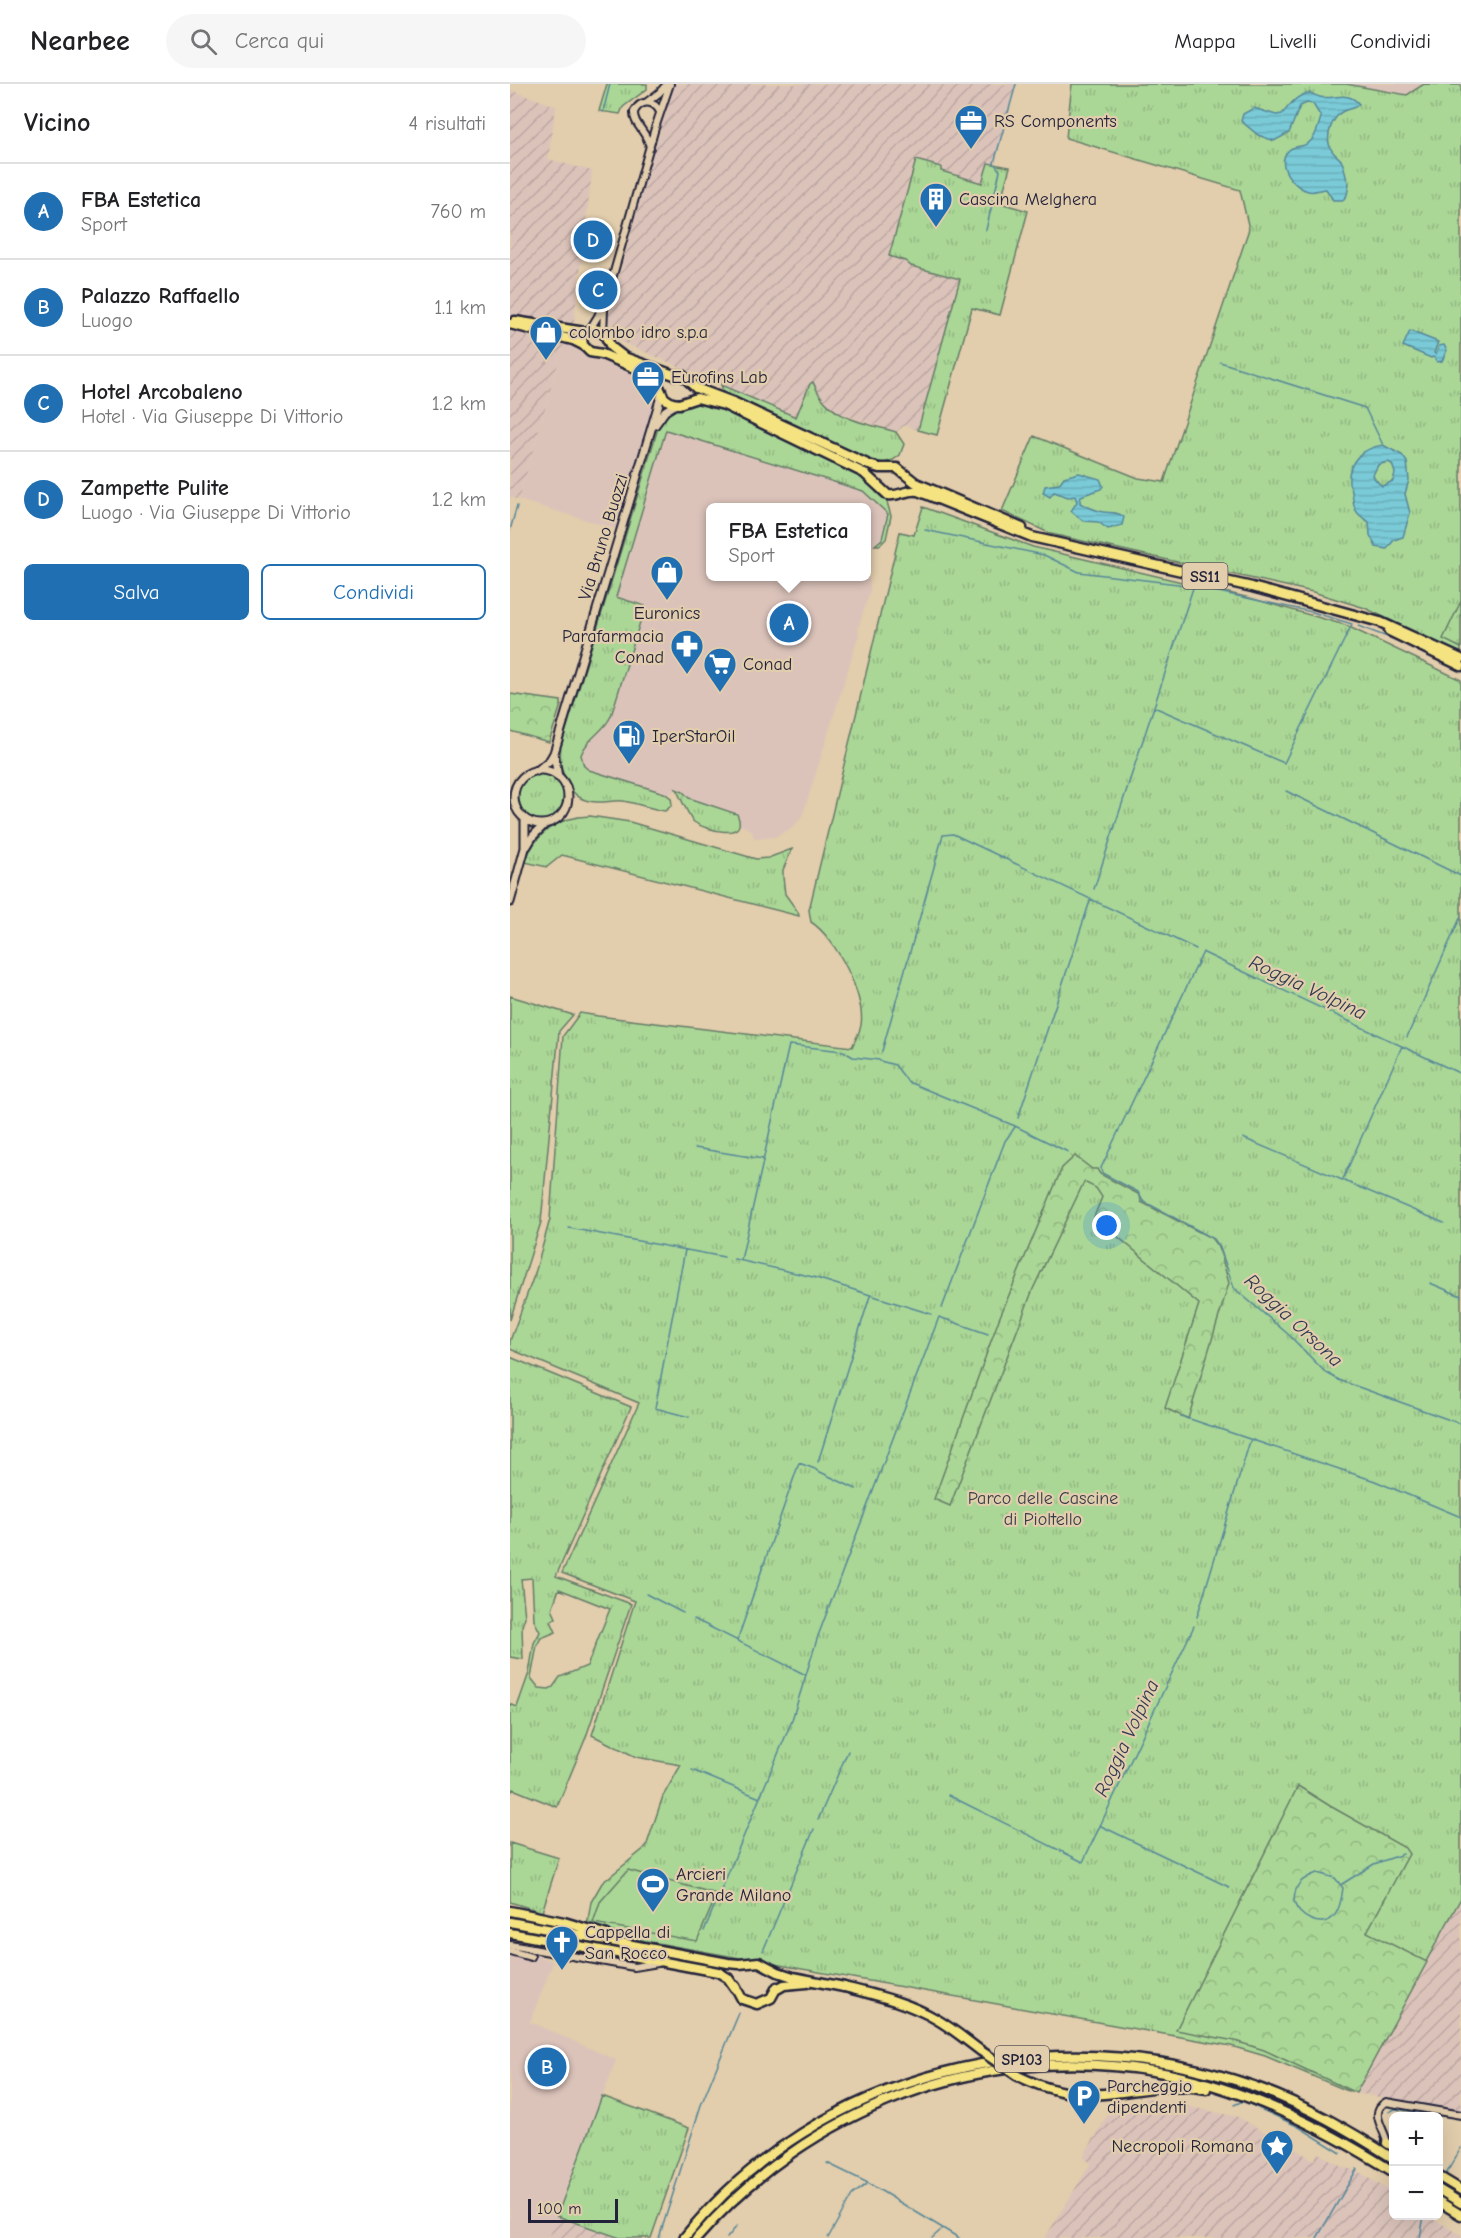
<!DOCTYPE html>
<html lang="it">
<meta charset="utf-8">
<style>
:root{--surface:#fff;--page:#f6f6f6;--text:#202124;--muted:#757577;--line:#e0e0e0;--accent:#1f6fb2}
body{margin:0;font-family:"Comic Neue",sans-serif;background:var(--page);color:var(--text)}
.controls{position:absolute;right:18px;bottom:18px;display:grid;overflow:hidden;border-radius:9px;box-shadow:0 6px 24px #0002}
.controls button{width:54px;height:54px;display:grid;place-items:center;padding:0;border:0;border-bottom:2px solid var(--line);background:var(--surface);color:var(--text);font:30px sans-serif}
.scale{position:absolute;left:18px;bottom:15px;width:90px;box-sizing:border-box;padding-left:6px;border:3px solid #22223b;border-top:0;font-size:16px;line-height:21px;white-space:nowrap;color:#22223b;-webkit-text-stroke:4px #e2cdac;paint-order:stroke}
.you{position:absolute;left:597px;top:1142px;width:21px;height:21px;margin:-15px;border:4px solid #fff;border-radius:50%;background:#1a73e8;box-shadow:0 0 0 9px #1a73e833}
.badge{display:grid;place-items:center;width:39px;height:39px;border-radius:50%;background:var(--accent);color:#fff;font-size:20px;font-weight:700}
.pin{position:absolute;translate:-50% -50%;border:3px solid #fff;box-shadow:0 2px 6px #0006}
.popup{position:absolute;left:196px;top:419px;width:165px;height:78px;box-sizing:border-box;display:grid;place-content:center;border-radius:9px;background:var(--surface);filter:drop-shadow(0 2px 4px #0005);font-size:20px;white-space:nowrap;color:var(--muted)}
.popup b{font-size:22px;color:var(--text)}
.popup::after{content:'';position:absolute;left:50%;top:100%;margin-left:-12px;border:12px solid transparent;border-top-color:var(--surface)}
.list{margin:0;padding:0;list-style:none}
h2{display:flex;justify-content:space-between;align-items:center;height:78px;margin:0;padding:0 24px;font-size:26px}
h2 small{font-size:20px;font-weight:400;color:var(--muted)}
.list li{display:grid;grid-template-columns:39px 1fr auto;gap:18px;align-items:center;box-sizing:border-box;height:96px;padding:0 24px;border-top:2px solid var(--line)}
.list b{display:block;font-size:22px;white-space:nowrap}
.list p{margin:0;font-size:20px;white-space:nowrap;color:var(--muted)}
.list em{font-size:20px;font-style:normal;color:var(--muted)}
.actions{display:flex;gap:12px;padding:18px 24px}
.actions a{flex:1;padding:14px 0;border:2px solid var(--accent);border-radius:9px;text-align:center;font-size:21px;color:var(--accent)}
.actions .main{background:var(--accent);color:#fff}
.icon{flex:none;width:33px;height:33px;fill:none;stroke:currentColor;stroke-width:2;stroke-linecap:round;stroke-linejoin:round}
.map{position:relative;flex:none;width:951px;height:2154px;overflow:hidden}
header{display:flex;align-items:center;gap:36px;box-sizing:border-box;height:84px;padding:0 30px;background:var(--surface);border-bottom:2px solid var(--line)}
header strong{font-size:28px}
nav{display:flex;gap:33px;margin-inline-start:auto;font-size:21px}
.search{width:420px;height:54px;background:var(--page);display:flex;align-items:center;gap:15px;box-sizing:border-box;padding:0 21px;border-radius:33px;color:var(--muted);font-size:22px}
main{display:flex}
aside{flex:1;background:var(--surface)}
.map>svg:first-child{display:block}
</style>
<header>
<strong>Nearbee</strong>
<div class="search"><svg class="icon" aria-label="search" viewBox="0 0 24 24"><circle cx="10" cy="10" r="6"/><path d="M15 15l6 6"/></svg>Cerca qui</div>
<nav><a>Mappa</a><a>Livelli</a><a>Condividi</a></nav>
</header>
<main>
<aside>
<h2>Vicino<small>4 risultati</small></h2>
<ul class="list">
<li><span class="badge">A</span><div><b>FBA Estetica</b><p>Sport</p></div><em>760 m</em></li>
<li><span class="badge">B</span><div><b>Palazzo Raffaello</b><p>Luogo</p></div><em>1.1 km</em></li>
<li><span class="badge">C</span><div><b>Hotel Arcobaleno</b><p>Hotel · Via Giuseppe Di Vittorio</p></div><em>1.2 km</em></li>
<li><span class="badge">D</span><div><b>Zampette Pulite</b><p>Luogo · Via Giuseppe Di Vittorio</p></div><em>1.2 km</em></li>
</ul>
<div class="actions"><a class="main">Salva</a><a>Condividi</a></div>
</aside>
<div class="map">
<svg width="951" height="2154" viewBox="0 0 951 2154">
<defs>
<pattern id="industrial-furrows" width="10" height="10" patternUnits="userSpaceOnUse" patternTransform="scale(1.5)"><rect width="10" height="10" fill="#dbc3ba"/><path d="M-1 1l2-2M0 10L10 0M9 11l2-2" fill="none" stroke="#bca7a1"/></pattern>
<pattern id="grass-tufts" width="24" height="20" patternUnits="userSpaceOnUse" patternTransform="scale(1.5)"><rect width="24" height="20" fill="#aad796"/><path d="M3 7l-1-3M5 7V3M7 7l1-3M15 17l-1-3M17 17v-4M19 17l1-3" fill="none" stroke="#92b882"/></pattern>
<pattern id="forest-crowns" width="20" height="18" patternUnits="userSpaceOnUse" patternTransform="scale(1.5)"><rect width="20" height="18" fill="#aad796"/><path d="M2 6a3 3 0 1 1 6 0M12 15a3 3 0 1 1 6 0" fill="none" stroke="#92b882"/></pattern>
<pattern id="water-rules" width="6" height="5" patternUnits="userSpaceOnUse" patternTransform="scale(1.5)"><rect width="6" height="5" fill="#7acad7"/><path d="M0 2.5h6" fill="none" stroke="#69adb9"/></pattern>
</defs>
<rect width="100%" height="100%" fill="#e2cdac"/>
<filter id="ink" filterUnits="userSpaceOnUse"><feTurbulence type="fractalNoise" baseFrequency=".0167" numOctaves="2"/><feDisplacementMap in="SourceGraphic" scale="12" xChannelSelector="R" yChannelSelector="G"/><feConvolveMatrix kernelMatrix="1 2 1 2 8 2 1 2 1" color-interpolation-filters="sRGB"/></filter>
<g filter="url(#ink)">
<path fill="#dbc3ba" d="M836,0H914L897,11Z
M55,255L66,260L76,270L90,272L135,291L145,299L150,311L110,446L9,416Z
M156,346L349,405L360,411L377,428L378,434L371,457L357,463V424H201V492H357V491L360,498V507L348,544L349,550L294,727L291,734L282,744L265,753L244,755L242,747L229,740V733L226,729L179,714L166,705L158,711L85,688L74,682L72,676L74,664L94,644L101,632L134,522L106,513Z
M0,1868L25,1870L43,1878L20,1938L106,1976L39,2154H0Z"/>
<path fill="url(#industrial-furrows)" d="M162,0H506L484,81L478,79L472,99L430,87L431,83L406,76L380,172L395,177L401,182L450,195L408,346L395,341L386,348L325,328L300,300L286,333L103,254L98,232L142,69L150,49L151,28Z
M0,6L46,22L38,75L82,87L63,245L0,231Z
M0,242L55,255L9,416L0,413Z
M951,1810V2027L846,2009L916,1878L857,1848Z
M637,2014L728,2033L804,2076L808,2069L833,2083L849,2088L883,2109L884,2132H919L951,2151V2154H535L581,2079L573,2073L603,2022Z
M47,2132L110,2154H39Z"/>
<path fill="url(#grass-tufts)" stroke="#667c68" stroke-width="1.5" fill-rule="evenodd" d="M97,0H137V5L113,23L110,30L89,27Z
M562,0H836L897,11L914,0L951,1V570L855,524L803,508L541,450L492,427L524,352L628,394L654,398L739,145L730,106L556,54Z
M406,76L431,83V87L472,99L478,79L500,83L490,119L518,127L490,231L462,224L427,351L408,346L450,195L401,182L395,177L379,172Z
M303,298C318,336 352,338 386,348L394,360L390,371L383,376L374,379L363,377L305,353L214,310L211,301L286,333L300,300Z
M189,318L201,319L355,392L367,409L377,418L381,432L376,455L370,461H365L372,455L378,430L353,407L156,346L106,513L135,522L101,632C94,648 77,654 71,671L74,682L79,686L154,709L161,714L162,721L155,727C141,725 127,719 113,717C102,716 90,720 79,717C57,713 48,682 51,663L149,341L163,326Z
M413,423L523,463L740,514L835,541L951,596V1814L845,2006L838,2007L755,1972L721,1962L136,1857L77,1842L81,1818L92,1799L136,1763L153,1712L171,1681L126,1673L82,1651L125,1517L52,1489L129,1319L0,1265V1257L26,1186L40,1135L53,952L70,929L88,932L342,963C345,956 350,948 351,941C356,912 325,853 301,838L299,826L390,448L404,451Z
M7 713a24 24 0 1 1 48 0a24 24 0 1 1-48 0Z
M166,705L173,708L179,714L227,730C240,758 195,746 184,738C180,735 170,712 166,705Z
M80,732L120,738L246,775L258,774L282,765L273,786V793L275,810L288,828L289,832L52,771L37,783L15,778C26,748 47,733 80,732Z
M0,912L63,931L49,947L31,1138L0,1236Z
M0,1273L121,1323L46,1492L121,1520L76,1653L47,1723L3,1705L0,1710V1620L7,1623L19,1589L24,1559L30,1548L24,1536L22,1494L11,1495L15,1533L12,1542L13,1575L0,1573ZM49,1505L100,1525L77,1582L50,1593L43,1603L39,1605L29,1604L21,1594L27,1561L31,1554L46,1548L41,1537L46,1534L42,1525Z
M0,1759L49,1774L32,1828L0,1818Z
M92,2012L179,2044L141,2154H110L47,2132Z"/>
<path fill="url(#forest-crowns)" stroke="#667c68" stroke-width="1.5" d="M951,517V564L933,555Z
M0,610L51,617V621L39,658L0,647Z
M565,1072L582,1085H587L590,1090L630,1111L631,1118L701,1154L709,1164L719,1199L678,1335L655,1324L689,1220L584,1133L592,1113L586,1104L574,1098L523,1205L440,1422L424,1415L489,1235L552,1084Z
M788,1702L820,1722L895,1764L899,1770L857,1848L917,1878L846,2009L754,1966L725,1957L666,1946Z"/>
<path fill="#aad796" stroke="#667c68" stroke-width="1.5" d="M118,1786L207,1810L187,1857L83,1839L90,1818Z"/>
<path fill="url(#water-rules)" stroke="#578799" stroke-width="1.5" fill-rule="evenodd" d="M800,9C803,10 806,12 810,13C824,16 838,6 849,20C844,26 835,24 829,30C820,39 814,57 823,68C826,72 830,73 832,78C836,85 834,92 839,100L837,111L833,116H823L816,105C810,105 804,109 798,107C784,104 765,81 778,67C781,63 786,63 791,62C805,59 807,46 811,33L803,20L797,19L790,22L779,49L764,57L748,51L731,37L733,30L744,24L766,31L772,30C781,20 786,11 800,9Z
M900,247L928,258L924,269L926,270L929,262L934,261L937,266L932,277L927,278L924,273L921,274L893,262Z
M873,361L892,371L897,378L899,396L895,410L900,429L893,453L884,456L877,465L866,463L860,451L859,438C843,428 844,424 842,408C841,401 840,405 839,399C837,377 853,364 873,361ZM878,378L882,380L885,389L883,397L872,402L865,395L863,391L868,381Z
M569,389L590,395L593,402L591,405L571,412L570,419C575,422 583,425 589,427C598,430 606,426 614,433L612,441L598,445L588,438L573,437L561,427L567,418L565,412L558,413L544,408L540,413L533,409L535,402L549,400L554,393Z"/>
<g fill="none" stroke-linecap="round" stroke-linejoin="round">
<path stroke="#578799" stroke-width="1.5" d="M93,28L100,0
M476,146L490,87L484,79L506,0
M710,278L855,324L873,361
M0,446L7,422
M415,446L534,471L569,488L676,501L802,528L842,540L774,679L644,623
M848,542L888,557L951,587
M776,707L951,792
M584,805L683,504
M693,868L591,1084L592,1089L628,1108L633,1117L704,1155L710,1164L724,1204L779,1251L815,1288L829,1296L951,1340
M694,869L951,990
M897,953L951,832
M372,967L433,751L443,750L686,865
M370,977L385,981L398,998L505,1042L558,1068
M508,1034L581,814
M733,1054L934,1139
M185,1064L253,1075
M833,1095L892,962
M59,1144L214,1173
M175,1166L145,1324L179,1333
M224,1175L303,1193L421,1230
M231,1176L279,961L333,967L343,973L369,976
M920,1199L951,1212
M432,1224L495,1057L505,1043
M429,1233L478,1250
M671,1332L865,1397L951,1433
M308,1378L360,1212
M306,1386L346,1405
M136,1510L173,1529
M687,1533L740,1357
M184,1535L296,1591
M227,1557L289,1379L305,1385
M182,1686L250,1714
M438,1711L573,1778L684,1542
M308,1736L338,1667
M591,1742L719,1803
M807,1789L825,1794L833,1804C832,1812 830,1824 825,1831C813,1847 787,1833 784,1817C785,1800 791,1795 807,1789Z
M832,1800L864,1780L893,1770
M194,1847L281,1639L308,1552L429,1233
M253,1867L304,1745
M724,2021L733,2017L789,2043L831,2069
M879,2028L885,2025L932,2032
M317,2079L358,2099L449,2154
M936,2090L951,2064
M149,2154L191,2021L229,1929
M217,2154L227,2142
M318,2154L342,2111L358,2099
M422,2154L432,2145
M807,2154L847,2085
M910,2154L914,2132"/>
<defs>
<path id="tertiary" d="M137,18L149,9L157,0
M140,64C138,48 123,41 124,28C131,15 144,16 150,28
M80,245L88,232L98,209L145,44L160,0
M93,249L94,226
M0,1861L124,1883L148,1879
M0,1867L21,1873
M877,2059C875,2045 858,2028 876,2018L951,2031"/>
<path id="secondary" d="M145,341L155,327L166,320
M44,669L48,693
M4 713a27 27 0 1 1 54 0a27 27 0 1 1-54 0Z
M27,687L40,676L44,669L152,309
M17,762L23,752L35,740
M0,818L15,764V735"/>
<path id="primary" d="M5,237L75,248
M0,240L63,256L73,261L80,268L92,270L137,289L146,296L154,314L162,319L169,320L187,314L214,321L354,389L378,411C389,413 396,405 408,407L522,453L742,503L870,538L951,575
M73,261L72,254L75,248L83,245L89,246L95,251L101,263L114,273L164,291H172L186,304L223,318L359,381L369,384H387L406,399L512,444
M879,547L951,582
M0,1827L54,1838L97,1851
M0,1838L218,1879L229,1880L249,1878L268,1888L283,1893L334,1903
M0,1849L208,1888L218,1894L225,1904
M225,1902L232,1915L247,1920L261,1914L267,1903
M267,1905L274,1901L297,1899
M877,2059L884,2063
M928,2092L951,2106"/>
<path id="trunk" d="M334,1903C365,1911 397,1918 426,1935C442,1944 456,1956 471,1967
M508,1992C535,2005 564,2013 594,2010C629,2007 661,1998 696,2005
M928,2105L951,2119
M928,2117L951,2131
M174,2154C310,1986 542,1931 743,2002C794,2020 839,2046 884,2075
M187,2154C299,2024 472,1958 643,1987C730,2002 809,2041 884,2088"/>
</defs>
<use href="#tertiary" stroke="#22223b" stroke-width="10"/>
<use href="#secondary" stroke="#22223b" stroke-width="11"/>
<use href="#primary" stroke="#22223b" stroke-width="13"/>
<use href="#trunk" stroke="#22223b" stroke-width="13"/>
<use href="#tertiary" stroke="#e2cdac" stroke-width="6"/>
<use href="#secondary" stroke="#e2cdac" stroke-width="7"/>
<use href="#primary" stroke="#f5e382" stroke-width="8"/>
<use href="#trunk" stroke="#f5e382" stroke-width="8"/>
<defs>
<path id="trunk-bridge" d="M471,1967L508,1992"/>
</defs>
<use href="#trunk-bridge" stroke="#22223b" stroke-width="13" stroke-linecap="butt"/>
<use href="#trunk-bridge" stroke="#f5e382" stroke-width="8"/>
</g>
</g>
<defs>
<symbol id="office-pin" viewBox="-11 -11 22 30"><path d="M0 17L-7.5 6A9.5 9.5 0 1 1 7.5 6Z" fill="#1f6fb2" stroke="#e2cdac"/><path d="M-6-3h4V-5.5h4V-3h4V5H-6ZM-1-4.5V-3h2v-1.5ZM-6 0V1H6V0Z" fill="#fff"/></symbol>
<symbol id="building-pin" viewBox="-11 -11 22 30"><path d="M0 17L-7.5 6A9.5 9.5 0 1 1 7.5 6Z" fill="#1f6fb2" stroke="#e2cdac"/><path d="M-4-6H4V6H1V3H-1V6H-4ZM-2.5-4.3h1.7v1.8h-1.7ZM.8-4.3h1.7v1.8H.8ZM-2.5-1h1.7V.8h-1.7ZM.8-1h1.7V.8H.8Z" fill="#fff"/></symbol>
<symbol id="shop-pin" viewBox="-11 -11 22 30"><path d="M0 17L-7.5 6A9.5 9.5 0 1 1 7.5 6Z" fill="#1f6fb2" stroke="#e2cdac"/><path d="M-5-2.5h2.3a2.7 3.5 0 0 1 5.4 0H5L5.5 6h-11ZM-1.5-2.5h3a1.5 2.3 0 0 0-3 0Z" fill="#fff"/></symbol>
<symbol id="pharmacy-pin" viewBox="-11 -11 22 30"><path d="M0 17L-7.5 6A9.5 9.5 0 1 1 7.5 6Z" fill="#1f6fb2" stroke="#e2cdac"/><path d="M-2-6h4v4h4v4h-4v4h-4v-4h-4v-4h4Z" fill="#fff"/></symbol>
<symbol id="supermarket-pin" viewBox="-11 -11 22 30"><path d="M0 17L-7.5 6A9.5 9.5 0 1 1 7.5 6Z" fill="#1f6fb2" stroke="#e2cdac"/><path d="M-6-5.5h2.5l.6 2H6L4.5 2H-2.5L-4.4-4H-6ZM-1.5 3.2a1.3 1.3 0 1 0 .1 0ZM3 3.2a1.3 1.3 0 1 0 .1 0Z" fill="#fff"/></symbol>
<symbol id="fuel-pin" viewBox="-11 -11 22 30"><path d="M0 17L-7.5 6A9.5 9.5 0 1 1 7.5 6Z" fill="#1f6fb2" stroke="#e2cdac"/><path d="M-5.5-6h7V0h2V4h1.3V-2.5L3-4.5l.8-.8L6-3V5H2.5V1h-1V6h-7ZM-4.2-4.7v3.2H.2V-4.7Z" fill="#fff"/></symbol>
<symbol id="stadium-pin" viewBox="-11 -11 22 30"><path d="M0 17L-7.5 6A9.5 9.5 0 1 1 7.5 6Z" fill="#1f6fb2" stroke="#e2cdac"/><path d="M0-5a6.5 5 0 1 0 0 10a6.5 5 0 1 0 0-10ZM-3.5-1.8h7v3.6h-7Z" fill="#fff"/></symbol>
<symbol id="church-pin" viewBox="-11 -11 22 30"><path d="M0 17L-7.5 6A9.5 9.5 0 1 1 7.5 6Z" fill="#1f6fb2" stroke="#e2cdac"/><path d="M-1.2-6h2.4v3.5h3.3v2.4h-3.3V6h-2.4V-.1h-3.3v-2.4h3.3Z" fill="#fff"/></symbol>
<symbol id="parking-pin" viewBox="-11 -11 22 30"><path d="M0 17L-7.5 6A9.5 9.5 0 1 1 7.5 6Z" fill="#1f6fb2" stroke="#e2cdac"/><path d="M-3.5-5.5H1a3.5 3.5 0 0 1 0 7H-1V5.5H-3.5ZM-1-3.4V-.6H.8a1.4 1.4 0 0 0 0-2.8Z" fill="#fff"/></symbol>
<symbol id="sight-pin" viewBox="-11 -11 22 30"><path d="M0 17L-7.5 6A9.5 9.5 0 1 1 7.5 6Z" fill="#1f6fb2" stroke="#e2cdac"/><path d="M0-6L1.8-2.2L6-1.7L2.9 1.2L3.7 5.4L0 3.3L-3.7 5.4L-2.9 1.2L-6-1.7L-1.8-2.2Z" fill="#fff"/></symbol>
</defs>
<g fill-rule="evenodd">
<use href="#office-pin" x="442" y="18" width="38" height="52"/>
<use href="#building-pin" x="407" y="96" width="38" height="52"/>
<use href="#shop-pin" x="17" y="229" width="38" height="52"/>
<use href="#office-pin" x="119" y="274" width="38" height="52"/>
<use href="#shop-pin" x="138" y="469" width="38" height="52"/>
<use href="#pharmacy-pin" x="158" y="543" width="38" height="52"/>
<use href="#supermarket-pin" x="191" y="561" width="38" height="52"/>
<use href="#fuel-pin" x="100" y="633" width="38" height="52"/>
<use href="#stadium-pin" x="124" y="1781" width="38" height="52"/>
<use href="#church-pin" x="33" y="1839" width="38" height="52"/>
<use href="#parking-pin" x="555" y="1993" width="38" height="52"/>
<use href="#sight-pin" x="748" y="2043" width="38" height="52"/>
</g>
<g text-anchor="middle" stroke-width="4.5" stroke-linejoin="round" paint-order="stroke">
<g fill="#e2cdac" stroke="#5c555d" stroke-width="1.5">
<rect x="672.5" y="479" width="45" height="26" rx="4.5"/>
<rect x="485" y="1962" width="54" height="26" rx="4.5"/>
</g>
<g font-size="16" font-weight="bold" fill="#22223b">
<text x="695" y="498">SS11</text>
<text x="512" y="1981">SP103</text>
</g>
<g font-size="18" fill="#22223b" stroke="#e2cdac" text-anchor="start">
<text x="484" y="43">RS Components</text>
<text x="449" y="121">Cascina Melghera</text>
<text x="59" y="254">colombo idro s.p.a</text>
<text x="161" y="299">Eurofins Lab</text>
<text x="157" y="535" text-anchor="middle">Euronics</text>
<text x="154" y="558" text-anchor="end">Parafarmacia<tspan x="154" dy="21">Conad</tspan></text>
<text x="233" y="586">Conad</text>
<text x="142" y="658">IperStarOil</text>
<text x="166" y="1796">Arcieri<tspan x="166" dy="21">Grande Milano</tspan></text>
<text x="75" y="1854">Cappella di<tspan x="75" dy="21">San Rocco</tspan></text>
<text x="597" y="2008">Parcheggio<tspan x="597" dy="21">dipendenti</tspan></text>
<text x="744" y="2068" text-anchor="end">Necropoli Romana</text>
</g>
<g font-size="18" fill="#22223b" stroke="#e2cdac">
<text transform="translate(93 453) rotate(-73)" y="6">Via Bruno Buozzi</text>
</g>
<g font-size="18" fill="#363d49" stroke="#e2cdac">
<text x="533" y="1420">Parco delle Cascine<tspan x="533" dy="21">di Pioltello</tspan></text>
</g>
<g font-size="20" font-style="italic" fill="#2f3b52" stroke="#e2cdac">
<text transform="translate(798 903) rotate(25)" y="7">Roggia Volpina</text>
<text transform="translate(784 1236) rotate(43)" y="7">Roggia Orsona</text>
<text transform="translate(616 1654) rotate(-65)" y="7">Roggia Volpina</text>
</g>
</g>
</svg>
<div class="controls">
<button>+</button>
<button>−</button>
</div>
<div class="scale">100 m</div>
<div class="you"></div>
<div class="pin badge" style="left:279px;top:539px">A</div>
<div class="popup"><b>FBA Estetica</b>Sport</div>
<div class="pin badge" style="left:37px;top:1983px">B</div>
<div class="pin badge" style="left:88px;top:206px">C</div>
<div class="pin badge" style="left:83px;top:156px">D</div>
</div>
</main>
